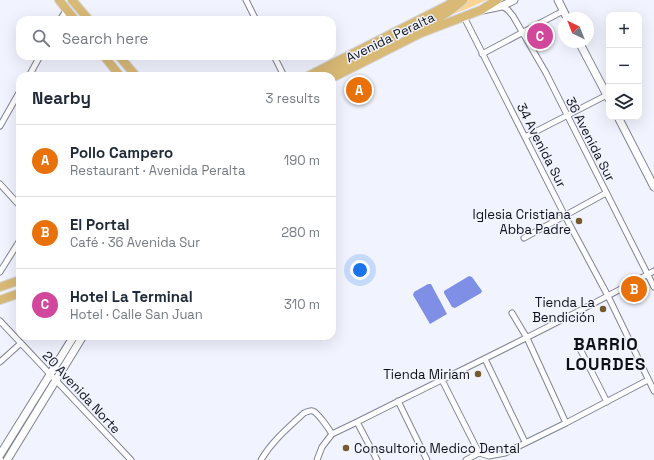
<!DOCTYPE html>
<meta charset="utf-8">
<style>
:root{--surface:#fff;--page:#f6f6f7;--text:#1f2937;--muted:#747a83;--line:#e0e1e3;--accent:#745a2c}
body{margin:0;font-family:"Space Grotesk",sans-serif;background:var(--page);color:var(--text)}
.controls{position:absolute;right:12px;top:12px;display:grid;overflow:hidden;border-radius:8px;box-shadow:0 4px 16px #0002}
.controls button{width:36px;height:36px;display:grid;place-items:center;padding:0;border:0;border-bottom:1px solid var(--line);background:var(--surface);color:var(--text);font:20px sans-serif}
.compass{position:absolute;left:558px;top:12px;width:36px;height:36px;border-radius:50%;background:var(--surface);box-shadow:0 4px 16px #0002;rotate:317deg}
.you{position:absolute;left:360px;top:270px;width:14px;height:14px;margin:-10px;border:3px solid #fff;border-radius:50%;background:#1a73e8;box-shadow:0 0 0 6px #1a73e833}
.badge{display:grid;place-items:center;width:26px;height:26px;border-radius:50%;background:var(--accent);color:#fff;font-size:13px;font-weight:700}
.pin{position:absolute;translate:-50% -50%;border:2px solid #fff;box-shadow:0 1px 4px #0006}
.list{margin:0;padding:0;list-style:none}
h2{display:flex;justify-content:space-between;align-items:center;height:52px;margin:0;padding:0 16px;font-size:17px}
h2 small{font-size:13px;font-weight:400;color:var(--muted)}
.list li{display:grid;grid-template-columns:26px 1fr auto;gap:12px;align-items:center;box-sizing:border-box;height:72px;padding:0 16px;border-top:1px solid var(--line)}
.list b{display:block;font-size:15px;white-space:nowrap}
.list p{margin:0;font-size:13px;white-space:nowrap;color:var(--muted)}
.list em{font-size:13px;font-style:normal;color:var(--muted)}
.icon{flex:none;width:22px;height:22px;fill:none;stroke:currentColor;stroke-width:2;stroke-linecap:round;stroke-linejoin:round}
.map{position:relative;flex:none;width:654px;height:460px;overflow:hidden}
.search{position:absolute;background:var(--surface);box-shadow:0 4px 16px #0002;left:16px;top:16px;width:320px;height:44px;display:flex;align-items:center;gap:10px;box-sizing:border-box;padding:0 14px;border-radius:12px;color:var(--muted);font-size:15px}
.panel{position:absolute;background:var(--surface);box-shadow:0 4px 16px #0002;left:16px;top:72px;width:320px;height:268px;border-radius:12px}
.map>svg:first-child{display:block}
</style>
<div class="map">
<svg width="654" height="460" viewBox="0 0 654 460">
<rect width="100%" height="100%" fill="#f1f4ff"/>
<path fill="#fcd594" d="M468,0H487L469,8L443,18Z"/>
<path fill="#7e8fe5" d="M469,276L472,277L482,291L481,293L455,308L452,307L444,293V291Z
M428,284H431L447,314L430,324L413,295L414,292Z"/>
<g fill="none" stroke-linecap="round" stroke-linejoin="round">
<defs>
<path id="minor" d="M246,0L256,20
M502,6L508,10L513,16L546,73L654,287
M464,17L565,216L608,296L654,391
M60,20L67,9
M482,54L563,11
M274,56L284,76
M29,76L40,56
M0,126L20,91
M525,137L607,95
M0,184L20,206
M524,238L606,193
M0,272L20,240
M512,313L527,338L566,423
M0,321L131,460
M578,345L607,402
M485,359L525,442
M0,362L21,343
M442,380L479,453
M398,401L427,460
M357,422L377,460
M0,459L1,460
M261,460C272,441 288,428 304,413C307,412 310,410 313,411C318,413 329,429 332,434
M317,460L322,447L332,434L357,422C456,372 557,325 654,271
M466,460L479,453L489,456L505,453L566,423L648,380"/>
<path id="secondary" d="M558,0L567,18
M482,10L502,6L514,0
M579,42L609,99
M618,117L654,187
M0,455L74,336
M7,460L83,336"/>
<path id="primary" d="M59,0L75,20
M72,0L89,20
M413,31C429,24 450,12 463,0
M104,56L120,76
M119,56L136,76
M308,76L448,5L455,0
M321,76L394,41
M332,78L421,33L481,10L497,0
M0,287L20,280
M0,300L20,293"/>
</defs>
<use href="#minor" stroke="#7f8393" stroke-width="7"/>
<use href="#secondary" stroke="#7f8393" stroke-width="9"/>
<use href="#primary" stroke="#d4d4d5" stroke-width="10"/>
<use href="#minor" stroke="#fff" stroke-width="5"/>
<use href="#secondary" stroke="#fff" stroke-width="7"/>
<use href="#primary" stroke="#d8b976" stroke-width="8"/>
</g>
<g fill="#745a2c" stroke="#f1f4ff" stroke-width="1.5">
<circle cx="579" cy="221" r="4"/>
<circle cx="603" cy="309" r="4"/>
<circle cx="478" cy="374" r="4"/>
<circle cx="346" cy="448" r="4"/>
</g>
<g text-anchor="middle" stroke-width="3" stroke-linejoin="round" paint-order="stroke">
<g font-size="13" fill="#0e1016" stroke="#f1f4ff">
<text transform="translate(390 37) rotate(-26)" y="5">Avenida Peralta</text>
<text transform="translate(591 139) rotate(63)" y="5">36 Avenida Sur</text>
<text transform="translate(542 145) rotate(63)" y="5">34 Avenida Sur</text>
<text transform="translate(82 392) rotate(47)" y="5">20 Avenida Norte</text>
</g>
<g font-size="13" fill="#0e1016" stroke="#f1f4ff" text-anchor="end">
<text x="571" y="219">Iglesia Cristiana<tspan x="571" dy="15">Abba Padre</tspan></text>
<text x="595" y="307">Tienda La<tspan x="595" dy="15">Bendición</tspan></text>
<text x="470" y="379">Tienda Miriam</text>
<text x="354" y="453" text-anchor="start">Consultorio Medico Dental</text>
</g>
<g font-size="17" font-weight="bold" letter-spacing="1" fill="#0e1016" stroke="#f1f4ff">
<text x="606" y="350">BARRIO<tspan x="606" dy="20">LOURDES</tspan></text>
</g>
</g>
</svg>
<div class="controls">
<button>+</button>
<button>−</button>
<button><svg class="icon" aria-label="layers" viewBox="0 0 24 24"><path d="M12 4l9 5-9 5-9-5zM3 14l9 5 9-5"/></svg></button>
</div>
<svg class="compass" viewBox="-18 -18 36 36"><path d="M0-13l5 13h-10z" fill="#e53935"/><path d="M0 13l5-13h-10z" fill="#747a83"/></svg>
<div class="you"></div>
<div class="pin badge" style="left:359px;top:90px;background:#e8710a">A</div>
<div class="pin badge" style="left:634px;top:289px;background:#e8710a">B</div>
<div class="pin badge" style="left:540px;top:36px;background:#d1479c">C</div>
<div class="search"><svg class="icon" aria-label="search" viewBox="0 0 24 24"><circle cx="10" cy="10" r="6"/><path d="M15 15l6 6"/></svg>Search here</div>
<section class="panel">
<h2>Nearby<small>3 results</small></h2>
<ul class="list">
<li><span class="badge" style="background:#e8710a">A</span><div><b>Pollo Campero</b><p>Restaurant · Avenida Peralta</p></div><em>190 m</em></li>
<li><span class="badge" style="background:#e8710a">B</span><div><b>El Portal</b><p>Café · 36 Avenida Sur</p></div><em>280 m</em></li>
<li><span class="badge" style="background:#d1479c">C</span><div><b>Hotel La Terminal</b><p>Hotel · Calle San Juan</p></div><em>310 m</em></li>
</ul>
</section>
</div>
